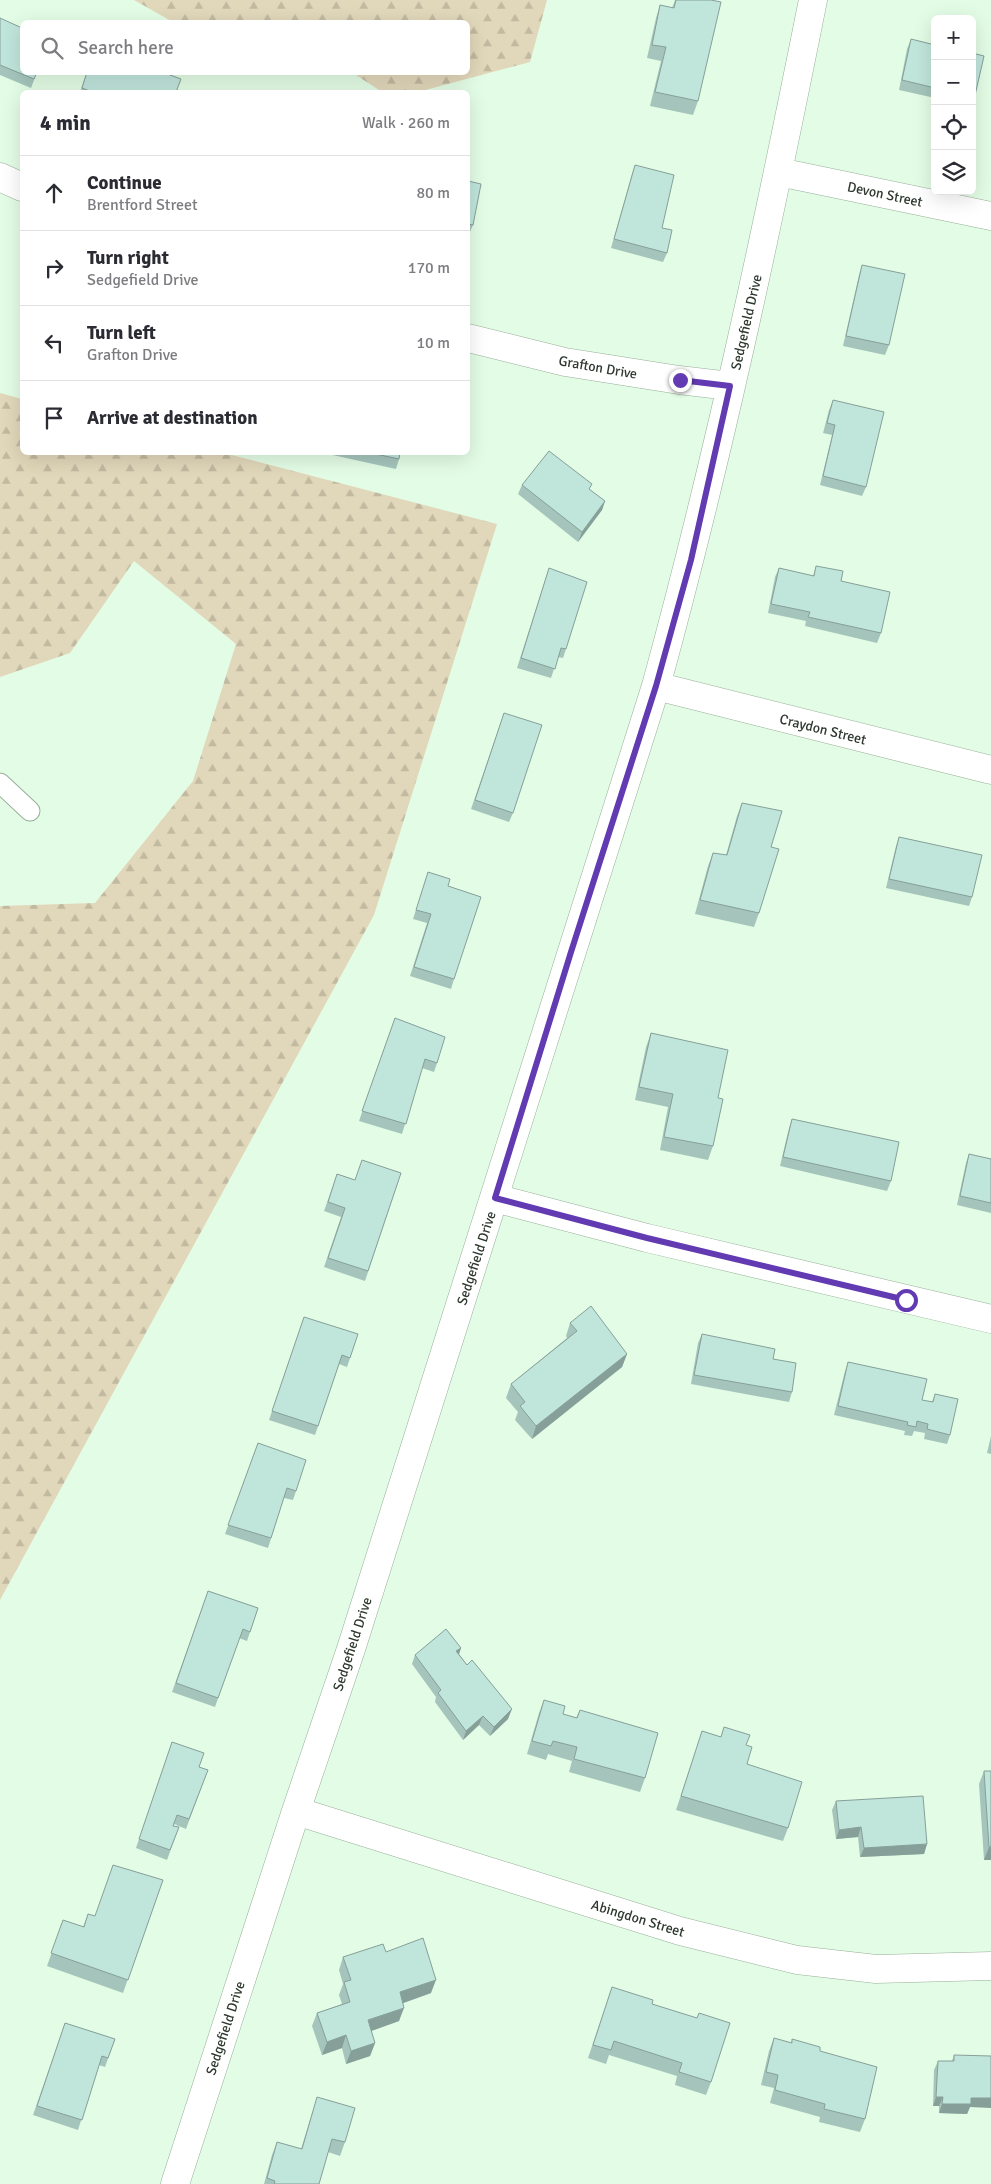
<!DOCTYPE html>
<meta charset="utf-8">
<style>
:root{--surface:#fff;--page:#f2f2f3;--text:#2b2b33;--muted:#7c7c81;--line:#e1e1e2}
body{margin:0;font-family:Signika,sans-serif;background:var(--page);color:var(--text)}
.controls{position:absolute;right:15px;top:15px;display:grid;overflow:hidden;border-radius:8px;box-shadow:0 5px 20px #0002}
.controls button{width:45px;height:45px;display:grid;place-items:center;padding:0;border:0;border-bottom:1px solid var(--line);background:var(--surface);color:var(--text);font:25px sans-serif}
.stop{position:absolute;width:15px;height:15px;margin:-11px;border:4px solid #623ab2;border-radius:50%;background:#fff}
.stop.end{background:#623ab2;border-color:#fff;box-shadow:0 1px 5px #0008}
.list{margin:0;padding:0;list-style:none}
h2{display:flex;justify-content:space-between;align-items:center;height:65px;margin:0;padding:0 20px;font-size:21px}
h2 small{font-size:16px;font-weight:400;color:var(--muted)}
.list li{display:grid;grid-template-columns:32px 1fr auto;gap:15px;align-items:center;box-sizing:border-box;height:75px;padding:0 20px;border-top:1px solid var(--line)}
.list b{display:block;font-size:19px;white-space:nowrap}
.list p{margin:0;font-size:16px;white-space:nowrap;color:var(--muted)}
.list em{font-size:16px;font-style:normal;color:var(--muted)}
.icon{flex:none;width:28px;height:28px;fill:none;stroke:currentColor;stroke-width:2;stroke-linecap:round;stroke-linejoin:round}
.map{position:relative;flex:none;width:991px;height:2184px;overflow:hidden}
.search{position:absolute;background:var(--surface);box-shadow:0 5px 20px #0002;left:20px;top:20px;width:450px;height:55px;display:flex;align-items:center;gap:12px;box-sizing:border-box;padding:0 18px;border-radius:8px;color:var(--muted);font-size:19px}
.panel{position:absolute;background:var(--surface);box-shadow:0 5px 20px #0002;left:20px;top:90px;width:450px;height:365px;border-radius:8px}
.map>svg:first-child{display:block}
</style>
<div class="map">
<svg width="991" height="2184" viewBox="0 0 991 2184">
<defs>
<pattern id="forest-firs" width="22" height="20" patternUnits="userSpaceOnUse" patternTransform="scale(1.25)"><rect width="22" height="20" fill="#e1d7ba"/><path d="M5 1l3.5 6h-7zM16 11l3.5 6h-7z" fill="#c1b9a0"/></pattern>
</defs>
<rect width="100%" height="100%" fill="#e3fce5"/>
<path fill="url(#forest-firs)" d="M134,0H547L530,62L418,92H382L353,73L468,72V22H173Z
M0,393L22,399V452L224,453L497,524L374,915L0,1600V906L95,903L193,781L236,644L134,561L70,653L0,677Z"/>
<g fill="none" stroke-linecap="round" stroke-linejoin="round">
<defs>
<path id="service" d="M0,783L30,811"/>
<path id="minor" d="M779,172L991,216
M0,177L22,187
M468,338L565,362L679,380L730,386
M656,686L991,770
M495,1198L647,1238L991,1319
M296,1811L680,1931L797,1960L876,1969L991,1966
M175,2184L296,1811L351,1649L656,686C718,460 767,230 813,0"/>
</defs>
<use href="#service" stroke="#97af99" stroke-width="21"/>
<use href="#minor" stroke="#97af99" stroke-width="29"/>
<use href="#service" stroke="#fff" stroke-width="19"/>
<use href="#minor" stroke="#fff" stroke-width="28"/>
</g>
<path fill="#a5c5bc" d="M675,0H711L698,101L693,115L650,106L661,61L647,58L656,18L660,5L672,8Z
M0,18L22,72H37L31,88L0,75Z
M911,39L935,45V98L899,90L907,49Z
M87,72L176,92H80Z
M635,165L662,228L667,253L663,262L611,248L632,174Z
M468,181L473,225L469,234H468Z
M862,265L889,345L885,355L843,346L859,275Z
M833,400L866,487L862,496L820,485L832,435L823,433L829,410Z
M329,452H400L399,459L396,469L328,454Z
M522,485L590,490L605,501L602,510L578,542L518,494Z
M816,566L841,581L881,633L877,643L805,626L806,621L768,613L775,577L779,568L813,576Z
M549,568L566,649L563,658L558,657L551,678L517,668Z
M504,713L513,813L509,822L471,809Z
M742,803L771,847L759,913L754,927L695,914L708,866L713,853L726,855L737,816Z
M899,837L972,897L969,906L886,888L896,846Z
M428,872L454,979L451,989L410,976L427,923L413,919Z
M395,1018L437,1063L434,1072L422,1068L402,1134L359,1121Z
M651,1033L713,1146L708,1160L660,1150L668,1107L635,1100L646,1047Z
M792,1119L891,1181L887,1191L780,1166L789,1128Z
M969,1154L991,1159V1213L957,1205L966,1163Z
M401,1173L365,1281L324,1267L341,1217L324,1211L337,1174L355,1180Z
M304,1317L350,1358L347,1367L339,1364L315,1435L269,1420Z
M570,1323L627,1354L622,1367L532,1439L515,1420L518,1412L506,1398L511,1384L567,1338L566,1336Z
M702,1334L773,1359L792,1392L789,1402L691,1384L698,1343Z
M848,1362L922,1400L932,1402L935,1394L950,1435L947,1444L924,1439L925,1433L914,1431L912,1436L904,1435L905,1431L834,1415L845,1371Z
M991,1436V1454L987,1453Z
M258,1443L296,1491L293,1500L284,1498L268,1548L225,1534Z
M208,1591L258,1608L247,1641L239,1638L215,1707L172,1692Z
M461,1648L459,1654L508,1719L490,1736L479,1725L463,1740L435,1702L436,1697L412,1664L415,1655Z
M544,1700L563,1714L576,1718L580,1710L645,1778L640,1792L569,1772L572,1761L548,1754L546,1760L527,1754L539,1713Z
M724,1727L746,1745L747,1764L788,1828L783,1841L676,1810L702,1731L721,1737Z
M172,1742L199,1767L208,1770L186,1829L174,1824L173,1826L179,1827L167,1860L136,1848Z
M984,1771L991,1860H984L979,1784Z
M836,1801L927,1844L924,1854L860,1857L858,1837L836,1839L832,1810Z
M163,1880L123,1993L47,1966L63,1920L83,1927L88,1914L94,1916Z
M386,1952L431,1993L403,2003L399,2021L371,2031L375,2043L370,2056L346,2064L342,2048L322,2055L312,2026L317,2013L342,2004L339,1995L343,1984L339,1970L343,1957Z
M612,1987L652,2004L711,2082L706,2095L675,2085L677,2076L609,2055L606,2064L588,2058Z
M65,2023L115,2039L105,2067L99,2065L78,2130L33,2115Z
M774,2038L791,2043L792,2039L820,2051L865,2119L860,2132L819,2122L820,2117L770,2103L774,2088L761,2085L769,2051Z
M954,2055L970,2107L967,2114L939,2113V2106H933L934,2070L938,2061H952Z
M317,2097L345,2142L340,2156L328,2152L319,2184H264L272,2155L277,2142L301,2149Z"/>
<path fill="#86a099" d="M605,501L602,510L578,542L582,532Z
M627,1354L622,1367L532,1439L536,1426Z
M461,1648L458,1657L456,1651Z
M512,1709L508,1719L490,1736L494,1727Z
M483,1716L479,1725L463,1740L466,1731Z
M861,1827L858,1837L836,1839L839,1830Z
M927,1844L924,1854L860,1857L864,1848Z
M989,1847H991V1860H984Z
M436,1980L431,1993L395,2006L400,1992Z
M404,2008L399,2021L363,2034L368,2020Z
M346,2035L342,2048L322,2055L327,2042Z
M375,2043L370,2056L346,2064L351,2051Z
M936,2097H943L939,2106H933Z
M971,2098H991V2108L970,2107L967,2114L939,2113L942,2104Z"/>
<path fill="#c0e5db" stroke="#86a099" d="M676,0H711L721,2L698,101L655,92L666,47L652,45L660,5L674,8Z
M0,18L22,28V72H37L34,79L0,65Z
M911,39L935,45V88L902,80Z
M972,53L984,56L973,104H972Z
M87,72H162L181,79L176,92H92L82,88Z
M635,165L674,175L662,228L672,230L667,253L614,239Z
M468,181L481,184L473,225L468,224Z
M862,265L905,274L889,345L846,336Z
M833,400L884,412L866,487L823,476L835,425L827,423Z
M549,451L592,484L589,489L605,501L582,532L522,485Z
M366,452H400L399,459Z
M816,566L843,571L841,581L890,592L881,633L808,617L810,612L771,604L779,568L814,576Z
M549,568L587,582L566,649L561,648L555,669L521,658Z
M504,713L542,725L513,813L475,800Z
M742,803L782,811L771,847L779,849L759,913L700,900L713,853L727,855Z
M899,837L982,855L972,897L889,879Z
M428,872L450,879L448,886L481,897L454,979L414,967L431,914L416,910Z
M395,1018L445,1037L437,1063L425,1059L406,1124L362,1111Z
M651,1033L728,1050L718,1098L723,1099L713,1146L664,1137L673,1094L639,1087Z
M792,1119L899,1142L891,1181L783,1157Z
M969,1154L991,1159V1203L960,1196Z
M362,1160L401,1173L368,1271L328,1258L345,1208L328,1202L337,1174L355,1180Z
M591,1306L627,1354L536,1426L520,1406L525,1402L511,1384L577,1331L570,1323Z
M304,1317L358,1334L350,1358L342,1355L318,1426L272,1411Z
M702,1334L775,1349L773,1359L796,1363L792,1392L694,1375Z
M848,1362L927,1379L922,1400L933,1402L935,1394L958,1399L950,1435L927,1429L928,1424L917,1421L916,1427L907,1425L908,1422L838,1406Z
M258,1443L306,1460L296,1491L287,1488L271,1538L228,1525Z
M208,1591L258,1608L250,1632L243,1629L218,1698L176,1683Z
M446,1629L461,1648L456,1651L467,1665L472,1660L512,1709L494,1727L483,1716L466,1731L438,1693L441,1690L415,1655Z
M544,1700L565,1706L563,1714L577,1718L580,1710L658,1733L645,1778L574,1759L577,1747L553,1741L551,1746L532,1741Z
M724,1727L750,1735L746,1745L752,1747L747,1764L802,1782L788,1828L681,1796L702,1731L721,1737Z
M172,1742L204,1753L199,1767L208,1770L189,1819L177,1815L173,1826L179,1827L170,1850L139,1839Z
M984,1771H991V1847H989Z
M923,1796L927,1844L864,1848L861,1827L839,1830L836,1801Z
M113,1865L163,1880L128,1980L51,1953L63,1920L84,1927L88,1914L95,1916Z
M423,1938L436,1980L400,1992L404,2008L368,2020L375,2043L351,2051L346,2035L327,2042L317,2013L350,2002L344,1982L351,1980L343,1957L383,1944L386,1952Z
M612,1987L653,2000L652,2004L697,2018L699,2013L730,2023L711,2082L679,2072L682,2063L614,2041L611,2050L593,2045Z
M65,2023L115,2039L108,2058L102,2056L82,2120L37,2106Z
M774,2038L792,2043V2039L820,2047V2051L877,2067L865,2119L824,2109L825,2104L775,2090L778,2075L766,2072Z
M954,2055L991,2056V2098H971V2104H942L943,2097H936L938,2061H954Z
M317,2097L355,2108L345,2142L332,2139L319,2184H274L275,2181L267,2178L277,2142L302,2149Z"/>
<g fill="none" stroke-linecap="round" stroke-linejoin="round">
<path stroke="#623ab2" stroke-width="6" d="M680,380L730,386L691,560L656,686L571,952L495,1198L647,1238L906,1300"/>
</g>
<g text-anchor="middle" stroke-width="4.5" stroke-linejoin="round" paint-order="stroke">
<g font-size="14" fill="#2e382f" stroke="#fff">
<text transform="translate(885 194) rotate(12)" y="5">Devon Street</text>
<text transform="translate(746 322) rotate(-77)" y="5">Sedgefield Drive</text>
<text transform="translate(598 367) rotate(10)" y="5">Grafton Drive</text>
<text transform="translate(823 729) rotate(14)" y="5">Craydon Street</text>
<text transform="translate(476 1258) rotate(-72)" y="5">Sedgefield Drive</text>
<text transform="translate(352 1644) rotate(-72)" y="5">Sedgefield Drive</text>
<text transform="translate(638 1918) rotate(17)" y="5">Abingdon Street</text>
<text transform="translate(225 2028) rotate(-72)" y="5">Sedgefield Drive</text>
</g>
</g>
</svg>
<div class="controls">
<button>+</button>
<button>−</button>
<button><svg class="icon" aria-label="locate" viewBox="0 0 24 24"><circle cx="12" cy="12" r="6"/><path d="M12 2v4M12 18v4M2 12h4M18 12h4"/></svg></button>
<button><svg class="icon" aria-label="layers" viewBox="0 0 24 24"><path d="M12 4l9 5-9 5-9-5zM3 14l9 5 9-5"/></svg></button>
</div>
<div class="stop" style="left:906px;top:1300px"></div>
<div class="stop end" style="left:680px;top:380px"></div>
<div class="search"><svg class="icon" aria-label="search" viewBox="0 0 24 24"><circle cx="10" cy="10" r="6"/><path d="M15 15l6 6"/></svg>Search here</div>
<section class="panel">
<h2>4 min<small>Walk · 260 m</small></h2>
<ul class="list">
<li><svg class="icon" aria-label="ahead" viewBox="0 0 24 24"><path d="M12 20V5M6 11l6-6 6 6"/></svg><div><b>Continue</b><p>Brentford Street</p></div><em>80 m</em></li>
<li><svg class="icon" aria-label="right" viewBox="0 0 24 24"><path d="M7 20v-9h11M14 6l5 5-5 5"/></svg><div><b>Turn right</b><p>Sedgefield Drive</p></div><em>170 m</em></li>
<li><svg class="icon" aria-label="left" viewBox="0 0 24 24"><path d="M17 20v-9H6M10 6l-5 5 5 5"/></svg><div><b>Turn left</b><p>Grafton Drive</p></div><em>10 m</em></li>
<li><svg class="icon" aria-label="arrive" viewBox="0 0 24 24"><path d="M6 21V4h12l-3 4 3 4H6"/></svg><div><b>Arrive at destination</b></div></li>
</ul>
</section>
</div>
